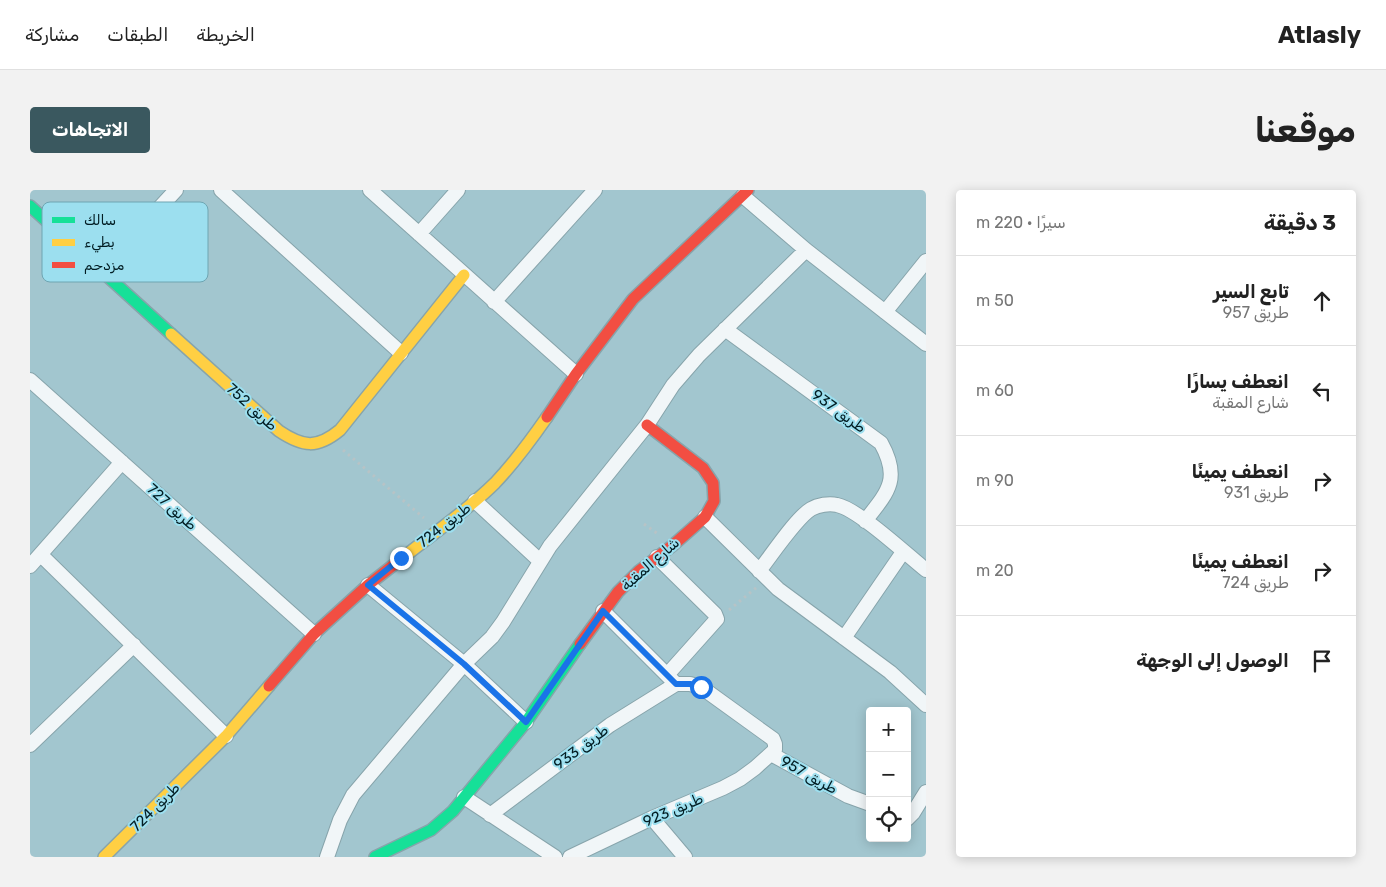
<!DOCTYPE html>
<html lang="ar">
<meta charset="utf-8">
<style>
:root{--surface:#fff;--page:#f2f2f2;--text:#222;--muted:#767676;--line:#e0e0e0;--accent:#3a585f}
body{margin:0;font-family:Rubik,Vazirmatn,sans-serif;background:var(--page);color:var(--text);direction:rtl}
.controls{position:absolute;right:15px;bottom:15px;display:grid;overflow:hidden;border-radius:5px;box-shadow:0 2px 12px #0003}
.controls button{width:45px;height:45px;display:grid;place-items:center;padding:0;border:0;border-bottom:1px solid var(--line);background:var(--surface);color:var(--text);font:25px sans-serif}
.stop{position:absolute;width:15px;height:15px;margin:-11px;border:4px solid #1a73e8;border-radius:50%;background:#fff}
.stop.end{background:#1a73e8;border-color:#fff;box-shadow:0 1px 5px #0008}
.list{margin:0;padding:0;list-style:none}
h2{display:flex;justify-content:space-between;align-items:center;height:65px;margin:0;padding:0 20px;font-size:21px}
h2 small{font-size:16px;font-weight:400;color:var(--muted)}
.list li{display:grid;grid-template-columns:32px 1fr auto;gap:15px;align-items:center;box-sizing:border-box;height:90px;padding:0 20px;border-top:1px solid var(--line)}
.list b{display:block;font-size:19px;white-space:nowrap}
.list p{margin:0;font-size:16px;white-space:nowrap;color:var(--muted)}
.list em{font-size:16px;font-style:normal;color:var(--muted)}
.icon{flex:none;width:28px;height:28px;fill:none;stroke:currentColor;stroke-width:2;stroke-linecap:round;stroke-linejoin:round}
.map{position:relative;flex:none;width:896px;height:667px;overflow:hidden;direction:ltr;border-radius:5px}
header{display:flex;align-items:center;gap:30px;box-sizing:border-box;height:70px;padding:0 25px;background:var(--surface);border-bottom:1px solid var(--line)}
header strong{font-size:24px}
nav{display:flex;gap:28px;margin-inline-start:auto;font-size:18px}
.intro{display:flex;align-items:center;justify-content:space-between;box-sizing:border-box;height:120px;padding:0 30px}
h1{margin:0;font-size:35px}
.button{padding:12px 22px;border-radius:5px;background:var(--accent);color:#fff;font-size:18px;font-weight:700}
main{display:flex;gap:30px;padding:0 30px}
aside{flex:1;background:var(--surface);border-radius:5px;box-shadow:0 2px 12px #0003}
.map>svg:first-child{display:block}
</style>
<header>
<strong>Atlasly</strong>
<nav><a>الخريطة</a><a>الطبقات</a><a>مشاركة</a></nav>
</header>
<div class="intro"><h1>موقعنا</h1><a class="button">الاتجاهات</a></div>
<main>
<aside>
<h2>3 دقيقة<small>سيرًا · 220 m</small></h2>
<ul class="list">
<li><svg class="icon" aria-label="ahead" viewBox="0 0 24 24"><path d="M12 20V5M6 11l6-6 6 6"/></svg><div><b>تابع السير</b><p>طريق 957</p></div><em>50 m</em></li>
<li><svg class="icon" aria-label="left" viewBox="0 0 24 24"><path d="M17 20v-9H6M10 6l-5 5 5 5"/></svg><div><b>انعطف يسارًا</b><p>شارع المقبة</p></div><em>60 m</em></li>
<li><svg class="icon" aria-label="right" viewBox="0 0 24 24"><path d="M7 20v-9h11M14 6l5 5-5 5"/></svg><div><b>انعطف يمينًا</b><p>طريق 931</p></div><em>90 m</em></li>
<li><svg class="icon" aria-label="right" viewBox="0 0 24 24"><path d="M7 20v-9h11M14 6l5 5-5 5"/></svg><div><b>انعطف يمينًا</b><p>طريق 724</p></div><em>20 m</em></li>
<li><svg class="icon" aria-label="arrive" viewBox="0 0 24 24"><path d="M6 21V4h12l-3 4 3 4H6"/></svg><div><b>الوصول إلى الوجهة</b></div></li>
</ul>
</aside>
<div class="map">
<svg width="896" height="667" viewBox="0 0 896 667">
<rect width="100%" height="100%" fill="#a2c6cf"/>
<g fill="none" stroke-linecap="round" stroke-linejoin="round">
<defs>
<path id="street" d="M191,0L371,163
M340,0L546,184
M713,6L776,60L896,154
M389,44L428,0
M71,81L146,0
M464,112L565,0
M855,122L896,71
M695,139L851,253C871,289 858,302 835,331
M0,190L284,444
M445,311L510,371
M675,327L748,399L860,482L896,515
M11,365L196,546
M627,367L685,424L687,429L637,485
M0,376L92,272
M729,381C741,366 766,328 781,319C788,315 799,313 807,315C828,319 877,365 896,380
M338,395L434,474L496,532
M814,448L873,362
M0,555L104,455
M741,564L818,606L840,614
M434,607L525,667
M460,625L580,535L646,494
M622,628L655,667
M877,629L883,623L896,602
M297,667L310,630L323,605L434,474L462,447L473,432L520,356L617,235L643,195L669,165L776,60
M540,667L622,628L693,598L710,589L725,578L745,560V554L743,549L671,497L660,494H646L573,421"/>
<path id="fast" d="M0,16L141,144
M345,667L401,640L423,621L496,532L550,454"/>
<path id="slow" d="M141,144L249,241C273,257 287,259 310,240L434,85
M375,366C405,342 438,320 465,293C484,273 501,250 517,227
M74,667L196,546L239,496"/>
<path id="jam" d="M517,227L546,184L603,109L718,0
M550,454L588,402L609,381L642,356L675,327L684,311L683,293L673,278L617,235
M239,496L284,444L338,395L375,366"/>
</defs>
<use href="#street" stroke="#87a4ab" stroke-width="16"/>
<use href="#fast" stroke="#87a4ab" stroke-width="14"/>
<use href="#slow" stroke="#87a4ab" stroke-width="14"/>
<use href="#jam" stroke="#87a4ab" stroke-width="14"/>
<path stroke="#b7c3c6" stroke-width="3" stroke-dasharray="2.5 4" stroke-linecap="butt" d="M313,260L394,328
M614,334L628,344
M699,420L727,397"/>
<use href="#street" stroke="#f1f6f8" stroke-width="14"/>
<use href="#fast" stroke="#16e098" stroke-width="11"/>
<use href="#slow" stroke="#ffcf43" stroke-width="11"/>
<use href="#jam" stroke="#f24e42" stroke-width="11"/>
</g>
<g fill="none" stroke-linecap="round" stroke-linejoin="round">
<path stroke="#1a73e8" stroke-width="6" d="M371,368L338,395L434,474L496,532L573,421L646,494H660L671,497"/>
</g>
<g text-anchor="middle" stroke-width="4" stroke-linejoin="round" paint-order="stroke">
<g font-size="15" fill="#021d23" stroke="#9cdfef">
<text transform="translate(222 217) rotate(42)" y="5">طريق 752</text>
<text transform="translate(809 221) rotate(36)" y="5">طريق 937</text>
<text transform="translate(142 317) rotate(42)" y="5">طريق 727</text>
<text transform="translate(414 335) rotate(-38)" y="5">طريق 724</text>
<text transform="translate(620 374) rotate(-41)" y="5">شارع المقبة</text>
<text transform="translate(551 557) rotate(-37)" y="5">طريق 933</text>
<text transform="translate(779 585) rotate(29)" y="5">طريق 957</text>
<text transform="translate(125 617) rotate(-45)" y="5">طريق 724</text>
<text transform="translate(643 620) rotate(-23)" y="5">طريق 923</text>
</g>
</g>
<rect x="12" y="12" width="166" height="80" rx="8" fill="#9cdfef" stroke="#6ea5b2" stroke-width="1"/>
<rect x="22" y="27" width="23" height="6" fill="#16e098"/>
<rect x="22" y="49" width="23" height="7" fill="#ffcf43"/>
<rect x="22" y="72" width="23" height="6" fill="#f24e42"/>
<g font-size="14" fill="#021d23">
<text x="54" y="35">سالك</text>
<text x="54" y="57">بطيء</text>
<text x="54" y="80">مزدحم</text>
</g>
</svg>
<div class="controls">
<button>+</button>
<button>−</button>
<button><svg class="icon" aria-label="locate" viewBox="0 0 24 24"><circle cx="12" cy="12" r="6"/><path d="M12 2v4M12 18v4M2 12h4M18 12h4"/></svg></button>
</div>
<div class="stop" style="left:671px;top:497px"></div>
<div class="stop end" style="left:371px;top:368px"></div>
</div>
</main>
